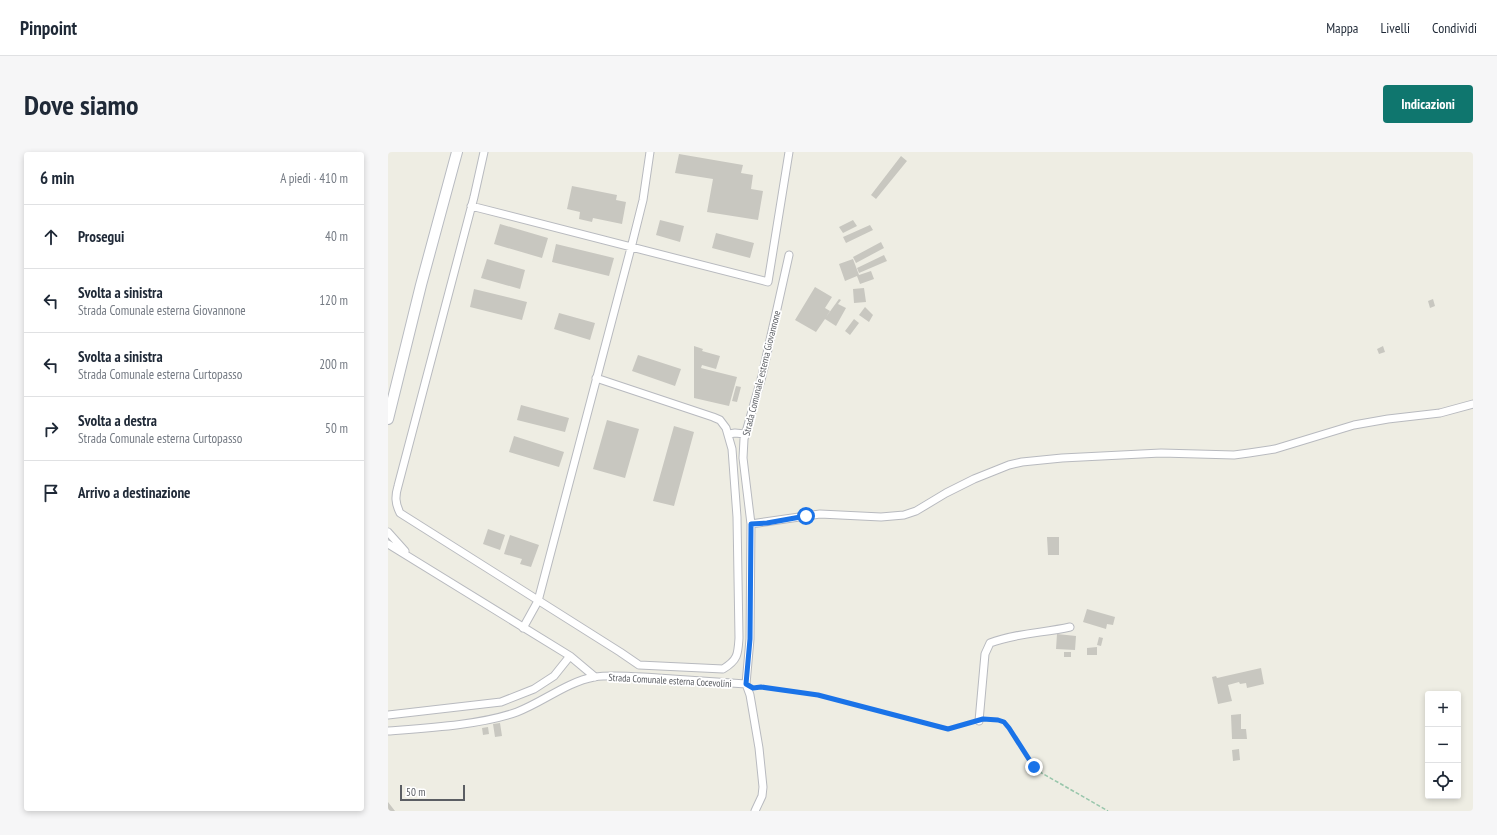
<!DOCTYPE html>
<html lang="it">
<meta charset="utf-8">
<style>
:root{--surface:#fff;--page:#f6f6f7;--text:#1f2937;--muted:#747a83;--line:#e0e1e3;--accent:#0f766e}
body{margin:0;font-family:"PT Sans Narrow",sans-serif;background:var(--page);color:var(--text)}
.controls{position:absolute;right:12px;bottom:12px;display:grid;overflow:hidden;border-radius:4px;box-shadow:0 2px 6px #0003}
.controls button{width:36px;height:36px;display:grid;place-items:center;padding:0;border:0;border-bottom:1px solid var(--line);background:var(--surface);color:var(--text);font:20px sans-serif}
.scale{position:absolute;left:12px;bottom:10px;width:65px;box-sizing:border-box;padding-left:4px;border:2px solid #5b5e63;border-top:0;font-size:11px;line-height:14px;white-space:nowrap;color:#5b5e63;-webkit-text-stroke:3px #fff;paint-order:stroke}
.stop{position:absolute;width:12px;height:12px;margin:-9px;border:3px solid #1a73e8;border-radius:50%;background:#fff}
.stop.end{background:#1a73e8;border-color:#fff;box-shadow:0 1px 4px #0008}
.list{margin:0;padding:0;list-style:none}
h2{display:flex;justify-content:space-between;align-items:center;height:52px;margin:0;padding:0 16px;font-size:17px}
h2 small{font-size:13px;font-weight:400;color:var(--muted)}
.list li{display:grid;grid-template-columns:26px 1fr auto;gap:12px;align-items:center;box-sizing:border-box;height:64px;padding:0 16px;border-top:1px solid var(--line)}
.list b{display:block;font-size:15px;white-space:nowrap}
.list p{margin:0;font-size:13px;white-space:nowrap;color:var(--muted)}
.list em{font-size:13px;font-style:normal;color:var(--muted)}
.icon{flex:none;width:22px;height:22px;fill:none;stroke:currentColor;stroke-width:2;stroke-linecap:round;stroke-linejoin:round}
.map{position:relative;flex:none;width:1085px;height:659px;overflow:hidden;border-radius:4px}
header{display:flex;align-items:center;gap:24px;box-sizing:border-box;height:56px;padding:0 20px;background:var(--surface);border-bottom:1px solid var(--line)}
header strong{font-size:19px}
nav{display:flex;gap:22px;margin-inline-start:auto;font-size:14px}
.intro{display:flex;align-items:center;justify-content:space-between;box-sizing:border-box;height:96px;padding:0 24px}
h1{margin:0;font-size:28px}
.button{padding:10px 18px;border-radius:4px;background:var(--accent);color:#fff;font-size:14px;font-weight:700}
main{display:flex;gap:24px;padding:0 24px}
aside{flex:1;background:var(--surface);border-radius:4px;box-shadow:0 2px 6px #0003}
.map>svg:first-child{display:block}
</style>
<header>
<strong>Pinpoint</strong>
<nav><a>Mappa</a><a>Livelli</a><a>Condividi</a></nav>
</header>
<div class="intro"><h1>Dove siamo</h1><a class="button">Indicazioni</a></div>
<main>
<aside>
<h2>6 min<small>A piedi · 410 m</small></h2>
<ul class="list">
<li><svg class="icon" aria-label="ahead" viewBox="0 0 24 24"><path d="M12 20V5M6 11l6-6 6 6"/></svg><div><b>Prosegui</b></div><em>40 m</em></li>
<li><svg class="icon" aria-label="left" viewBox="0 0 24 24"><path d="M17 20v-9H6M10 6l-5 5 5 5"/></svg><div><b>Svolta a sinistra</b><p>Strada Comunale esterna Giovannone</p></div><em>120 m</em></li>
<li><svg class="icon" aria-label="left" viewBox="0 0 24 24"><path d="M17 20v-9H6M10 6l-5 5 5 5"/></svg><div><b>Svolta a sinistra</b><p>Strada Comunale esterna Curtopasso</p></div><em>200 m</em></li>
<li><svg class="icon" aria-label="right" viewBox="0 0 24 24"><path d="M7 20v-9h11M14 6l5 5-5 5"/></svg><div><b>Svolta a destra</b><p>Strada Comunale esterna Curtopasso</p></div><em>50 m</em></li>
<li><svg class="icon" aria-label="arrive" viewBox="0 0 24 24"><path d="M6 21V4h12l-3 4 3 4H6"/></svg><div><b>Arrivo a destinazione</b></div></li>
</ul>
</aside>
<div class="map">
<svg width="1085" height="659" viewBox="0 0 1085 659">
<rect width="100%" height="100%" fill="#eeede3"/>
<path fill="#c8c7c0" d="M291,2L355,13L353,21L365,23L363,37L375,39L370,68L319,60L325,27L287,21Z
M513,4L519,9L488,47L483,43Z
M184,34L229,43L228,48L238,50L234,72L205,66L204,70L191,67L192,60L179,57Z
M272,68L296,74L292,90L268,83Z
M465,68L469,74L455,81L451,75Z
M112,72L160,86L154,106L106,92Z
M482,73L485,78L458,91L455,85Z
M328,81L366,91L362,106L324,96Z
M493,90L496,96L468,111L465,105Z
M168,92L226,106L221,124L164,110Z
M496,103L499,109L471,121L469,116Z
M99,107L137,118L132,137L93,126Z
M465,107L471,123L483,119L486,127L472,132L469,124L457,129L451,112Z
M427,135L444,145L437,156L442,159L438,165L451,147L453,148L450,152L458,156L448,174L437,167L428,180L407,168Z
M476,136L478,150L466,151L465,137Z
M86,137L139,150L134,168L82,155Z
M1045,147L1047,154L1042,156L1040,149Z
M477,155L485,163L481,170L471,163Z
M171,161L207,171L202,188L166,177Z
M466,167L471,171L462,183L457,179Z
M306,194L315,197L314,199L332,204L328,217L314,213L313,216L349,225L341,254L306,246Z
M995,194L997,200L991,202L989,197Z
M250,203L293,217L287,234L244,219Z
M348,234L353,235L349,250L344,249Z
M133,253L181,266L177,280L129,268Z
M219,268L251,277L237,326L205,317Z
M286,274L306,280L286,354L265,349Z
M126,284L176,300L171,315L121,300Z
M100,377L117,383L112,398L95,392Z
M122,383L151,393L143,415L132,412L134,407L116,402Z
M659,385H671V403H660Z
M699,457L727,465L725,473L719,472L718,477L695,470Z
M669,482L688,484L687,498L668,497Z
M711,485L715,486L713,494L709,493Z
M709,495V503H699V496Z
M676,500H683V505H676Z
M873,516L876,532L859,536L858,531L852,532L851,530L840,533L844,549L830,552L824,525L828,524L829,526Z
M853,562V577H858L859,587H844L843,563Z
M112,571L114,584L107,585L105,572Z
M100,575L101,582L95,583L94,576Z
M851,597L852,608L845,609L844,598Z
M0,650L7,659H0Z"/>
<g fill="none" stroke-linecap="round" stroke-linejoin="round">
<defs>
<path id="minor" d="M96,0L86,45L10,334C7,344 7,351 12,361L232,500L251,513L335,517C350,508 350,502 351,486L349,365L344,297L338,276L332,268L325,265L208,226
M83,54L380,130L401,0
M341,282L347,281L357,282
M363,372L432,362L493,365L516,363L528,359L558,341L586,327L621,313L634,310L674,306L773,301L846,303L861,301L887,297L966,273L1000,267L1052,261L1085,252
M0,380L17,399
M0,392L182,504L207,525
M135,476L150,449L244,92L255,48L262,0
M0,563L113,550L146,537L166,524L182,504
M591,569L597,502L602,491C627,481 656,481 682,475
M0,579C39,576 93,573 129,560C155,550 179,530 206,525C227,522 249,525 270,526C300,528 329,530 358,532
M367,659L374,644L375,635L371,596L362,543L358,532L362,487L363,372L355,306L356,287L374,224L401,103"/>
<path id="secondary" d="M0,267L33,133L69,0"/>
</defs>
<use href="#minor" stroke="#b8babf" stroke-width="9"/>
<use href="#secondary" stroke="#b8bbc1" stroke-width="12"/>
<path stroke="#98c6ab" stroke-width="1.5" stroke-dasharray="4 2" stroke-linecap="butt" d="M367,536L373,535L404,539L430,543L553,576L559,577L584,571
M599,567C604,567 610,567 614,570C628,577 637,608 652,620L720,659"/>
<use href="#minor" stroke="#fff" stroke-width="7"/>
<use href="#secondary" stroke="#fff" stroke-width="10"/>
</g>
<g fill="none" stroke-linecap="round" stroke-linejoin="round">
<path stroke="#1a73e8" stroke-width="5" d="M418,364L379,371L363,372L362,487L358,532L365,536L373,535L430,543L560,577L595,567L610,568L616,570L621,576L646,615"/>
</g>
<g text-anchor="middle" stroke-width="3.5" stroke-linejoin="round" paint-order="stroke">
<g font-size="10" fill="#5b5e63" stroke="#fff">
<text transform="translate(373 221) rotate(-76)" y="4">Strada Comunale esterna Giovannone</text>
<text transform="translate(282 528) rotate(3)" y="4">Strada Comunale esterna Cocevolini</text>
</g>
</g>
</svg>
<div class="controls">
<button>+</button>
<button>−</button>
<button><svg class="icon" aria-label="locate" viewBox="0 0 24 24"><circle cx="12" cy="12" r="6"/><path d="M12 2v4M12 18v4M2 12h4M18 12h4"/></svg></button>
</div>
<div class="scale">50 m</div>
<div class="stop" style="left:418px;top:364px"></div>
<div class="stop end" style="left:646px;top:615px"></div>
</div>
</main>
